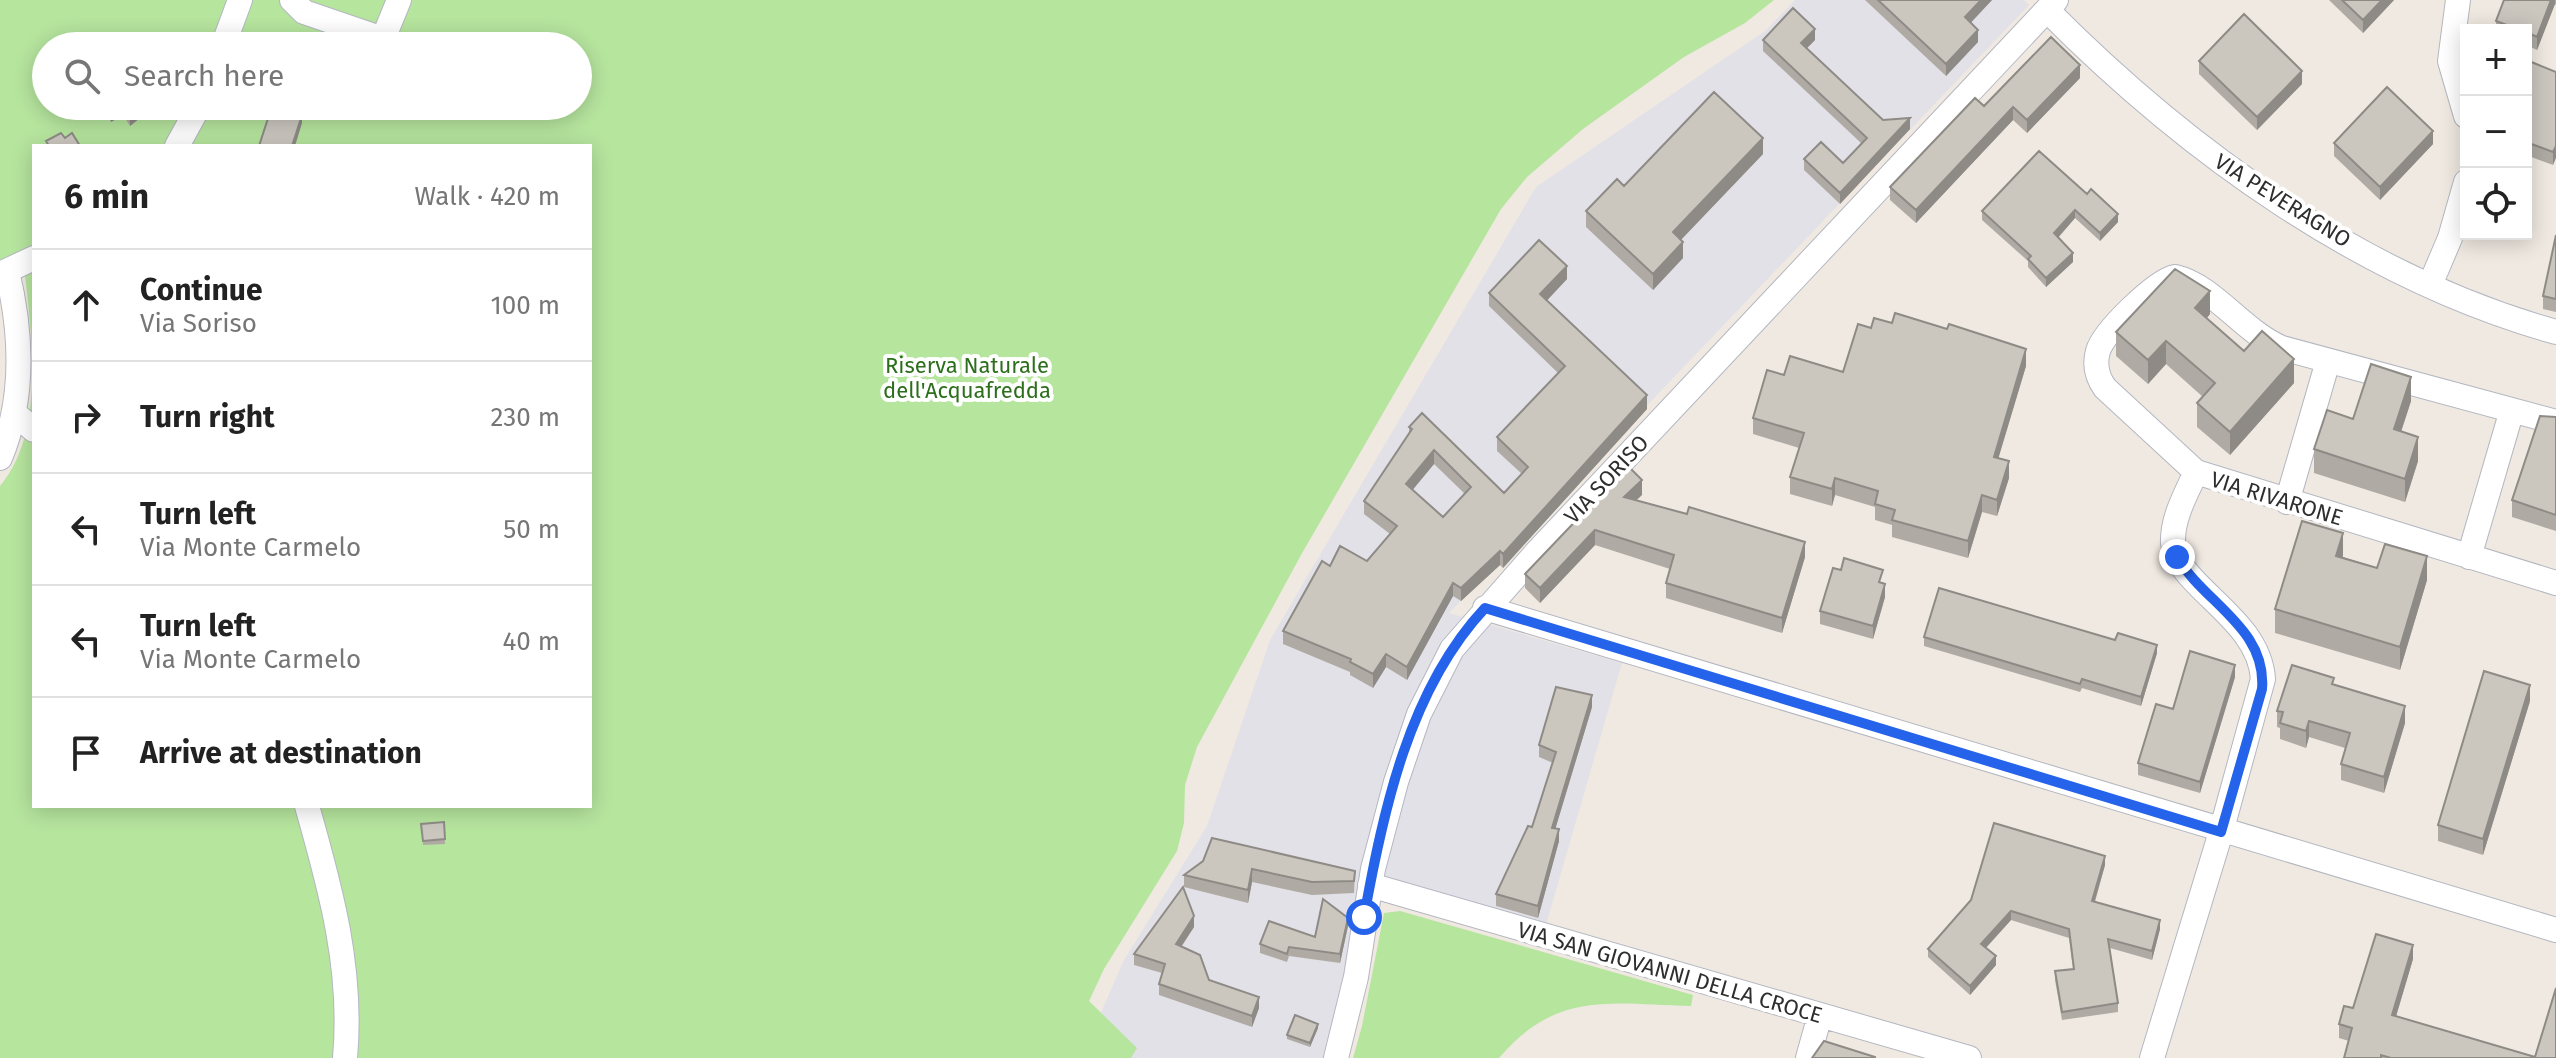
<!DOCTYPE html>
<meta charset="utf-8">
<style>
:root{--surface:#fff;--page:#f6f6f6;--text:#222;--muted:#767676;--line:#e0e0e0}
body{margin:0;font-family:"Fira Sans",sans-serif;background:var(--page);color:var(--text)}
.controls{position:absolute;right:24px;top:24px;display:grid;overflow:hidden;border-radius:0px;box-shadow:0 4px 20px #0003}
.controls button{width:72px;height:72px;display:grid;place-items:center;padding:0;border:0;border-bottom:2px solid var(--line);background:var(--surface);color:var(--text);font:40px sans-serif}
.stop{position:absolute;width:24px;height:24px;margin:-18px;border:6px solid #2563eb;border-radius:50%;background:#fff}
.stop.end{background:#2563eb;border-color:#fff;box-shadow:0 2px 8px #0008}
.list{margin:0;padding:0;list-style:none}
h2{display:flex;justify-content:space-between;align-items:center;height:104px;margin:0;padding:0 32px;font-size:34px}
h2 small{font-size:26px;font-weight:400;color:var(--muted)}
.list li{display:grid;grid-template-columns:52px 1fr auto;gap:24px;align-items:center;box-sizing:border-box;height:112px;padding:0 32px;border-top:2px solid var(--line)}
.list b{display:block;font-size:30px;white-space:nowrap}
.list p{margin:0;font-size:26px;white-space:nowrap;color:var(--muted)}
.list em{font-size:26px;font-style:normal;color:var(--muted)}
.icon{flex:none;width:44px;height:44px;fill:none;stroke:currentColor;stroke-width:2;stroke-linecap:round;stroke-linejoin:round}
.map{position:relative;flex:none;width:2556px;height:1058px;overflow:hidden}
.search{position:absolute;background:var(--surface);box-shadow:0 4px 20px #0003;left:32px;top:32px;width:560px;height:88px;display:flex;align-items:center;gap:20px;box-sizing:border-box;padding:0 28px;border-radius:44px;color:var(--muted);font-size:30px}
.panel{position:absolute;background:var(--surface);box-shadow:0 4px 20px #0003;left:32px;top:144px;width:560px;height:664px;border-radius:0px}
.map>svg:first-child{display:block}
</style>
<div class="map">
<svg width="2556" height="1058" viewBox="0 0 2556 1058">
<rect width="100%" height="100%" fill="#efe9e1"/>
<path fill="#e3e1e8" d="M1795,0H2024L2029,5L1449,613L1622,663L1543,935L1370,885L1336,1058H1081L1124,960L1207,826L1270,640L1536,187L1765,31Z"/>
<path fill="#b6e59e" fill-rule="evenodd" d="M0,0H1774L1745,23L1684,57L1583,129L1527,177L1501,209L1301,555L1197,747L1185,785L1184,823L1177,851L1104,969L1089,1001L1137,1048L1131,1058H0V486C49,428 30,321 22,252L0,262ZM46,46H578V106H46ZM34,146H590V806H34Z
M1400,911L1693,995L1691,1006C1610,1004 1557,990 1499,1058H1353L1362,1026L1384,913Z"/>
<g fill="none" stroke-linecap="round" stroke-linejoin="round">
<defs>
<path id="minor" d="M292,0L304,12L383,39
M399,0L383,39L400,46
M2458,0L2450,61L2466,116
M2047,10C2187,151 2362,278 2556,332
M223,46L240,0
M177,146L199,106
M0,274L34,258
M2430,285L2450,238L2466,182
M14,413L34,430
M2556,422L2282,348C2243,332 2214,286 2175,277C2156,281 2104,331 2098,351C2094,365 2097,377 2105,388L2196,472L2556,583
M0,458C25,398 22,333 7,271
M2287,502L2328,361
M2469,557L2512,410
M1485,608L2556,930
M307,806C331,890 353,970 345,1058
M1370,885L1969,1058
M1336,1058L1356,977L1373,869L1396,782L1419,714L1452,649L1536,553L2056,0
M1808,1058L1820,1015
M2152,1058L2221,832L2263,679C2259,617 2177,587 2173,543C2172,518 2186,494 2196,472"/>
</defs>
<use href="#minor" stroke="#b4b7c1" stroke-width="26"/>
<use href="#minor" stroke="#fff" stroke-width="24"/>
</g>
<path fill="#afaba4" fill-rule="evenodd" d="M1865,0H1992L1970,23L1978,42L1946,76Z
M2329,0H2394L2363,33Z
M2504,0H2556V5L2555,4L2537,50L2526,45V30H2496V21Z
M1763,40H1815L1807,48L1883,120L1910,129L1840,204L1804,170V159L1843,163L1861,143L1763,51Z
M2199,61L2302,84L2257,130L2199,74Z
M2526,70L2556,72L2553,165L2526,155Z
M2080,78L2027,133L2013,120L1916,223L1890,200V187L1984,106Z
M101,106H155L130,126L123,115L111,122Z
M2334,143L2433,144L2380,200L2334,156Z
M2039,151L2118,222L2100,241L2075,218L2058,238L2073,262L2046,287L2028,267V261L1982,220V211Z
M1763,154L1681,240L1683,258L1653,290L1586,227V211Z
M2556,235V312L2543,309V296Z
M1567,279L1547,300L1647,409L1503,568L1500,565L1461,601L1453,596L1407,680L1386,667L1373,688L1350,675V672L1283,644V631L1330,566L1367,561L1390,534L1364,514V501L1409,434V427L1504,493L1522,474L1497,451V437L1558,373L1489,306V293ZM1434,464L1465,494L1443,517L1412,490Z
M2210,314L2207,318L2244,351L2294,383L2230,455L2197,427V403L2203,397L2166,364L2148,384L2116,356V332Z
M1892,323L2026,366L1998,458L2009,478L1997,516L1982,512L1968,558L1892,537V525L1875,520V507L1835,495L1832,506L1790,494V477L1799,448L1753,434V418L1784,375L1843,372L1871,328Z
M2411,401L2401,432L2418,461L2405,502L2314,473V449L2353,419Z
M2556,417V531L2512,517V500Z
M1642,495L1636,500L1805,557L1782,633L1666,598V583L1670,569L1595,545L1540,603L1525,588V574Z
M2343,557L2377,568L2427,580L2400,670L2275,633V609Z
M1882,583L1885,597L1873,639L1820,624V611Z
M1924,637L2157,653L2141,706L2082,688L2080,692L1924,646Z
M2235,677L2200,793L2138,775V763L2173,709Z
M2334,685L2405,723L2384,793L2341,780V764L2345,748L2309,737L2306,748L2280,739V728L2277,727V711Z
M2530,701L2483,855L2438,841V825Z
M1592,707L1555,829L1559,841L1538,918L1496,906V894L1532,827L1553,763L1539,757V745Z
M444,822L445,844L423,845L421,824Z
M1203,861L1355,871L1354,893L1312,895L1252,882L1248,903L1184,887V875Z
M2105,865L2095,902L2160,929L2152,960L2110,948L2118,1003V1012L2062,1020L2055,980V971L2073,969L2069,938L2011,920L1986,948L1996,965L1970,995L1928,957V949Z
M1348,926L1340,963L1289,956L1287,962L1260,953V944L1315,937Z
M1194,927L1182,946L1209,980L1259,1008L1252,1027L1159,995V984L1162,973L1134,965V954Z
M2413,959L2396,1016L2535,1057L2556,1058H2344L2349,1041L2339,1038V1024L2353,1008Z
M1318,1028L1310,1047L1287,1039V1035Z"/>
<path fill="#8e8b86" d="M1981,0H1992L1965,29V17Z
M2382,0H2394L2363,33V20Z
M2551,0H2555V4L2537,50V37Z
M1815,29V40L1801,54V43Z
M1978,30V42L1946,76V64Z
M2080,65V78L2027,133V120Z
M2302,71V84L2257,130V117Z
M123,106V115L111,122V114Z
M144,106H155L130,126V117Z
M2013,107V120L1916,223V210Z
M302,115V123L295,146H292Z
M1910,118V129L1840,204V193Z
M2433,131V144L2380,200V187Z
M1763,138V154L1673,248V232Z
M2556,146V158L2553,165V152Z
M2075,210V218L2054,242V233Z
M2118,214V222L2100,241V233Z
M1683,242V258L1653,290V274Z
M2073,253V262L2046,287V278Z
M1567,266V279L1540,308V294Z
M2210,291V314L2195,332V308Z
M2166,341V364L2148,384V360Z
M2026,349V366L1994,473V457Z
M2294,359V383L2230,455V432Z
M2411,377V401L2394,453V429Z
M1647,395V409L1503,568V554Z
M2418,437V461L2405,502V479Z
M1434,450V464L1406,498V484Z
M2009,461V478L1997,516V500Z
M1835,478V495L1832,506V489Z
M1642,480V495L1624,512V497Z
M1982,495V512L1968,558V541Z
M1595,530V545L1540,603V588Z
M2343,533V556L2336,579V556Z
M1805,542V557L1782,633V618Z
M1500,551V565L1461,601V588Z
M2427,556V580L2400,670V647Z
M1453,583V596L1407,680V667Z
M1885,584V597L1873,639V626Z
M2157,645V653L2141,706V697Z
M1386,654V667L1373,688V674Z
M2235,665V677L2200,793V782Z
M2530,685V701L2483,855V839Z
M1592,695V707L1552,840V828Z
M2405,706V723L2384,793V777Z
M2309,721V737L2306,748V731Z
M1559,829V841L1538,918V906Z
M2105,856V865L2092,910V901Z
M1252,869V882L1248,903V890Z
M2011,911V920L1981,953V944Z
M1194,916V927L1176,954V944Z
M1348,918V926L1340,963V954Z
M2160,920V929L2152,960V951Z
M2413,945V959L2392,1030V1015Z
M1996,956V965L1970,995V986Z
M1259,997V1008L1252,1027V1016Z
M1318,1024V1028L1310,1047V1043Z"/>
<path fill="#cbc7bf" stroke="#8e8b86" stroke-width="2" fill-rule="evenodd" d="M1878,0H1981L1965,17L1978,30L1946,64Z
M2342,0H2382L2363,20Z
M2504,0H2551L2537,37L2526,32V30H2520L2496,21Z
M1793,8L1815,29L1801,43L1883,120L1910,118L1840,193L1804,159L1821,142L1843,163L1867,138L1763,40Z
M2244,14L2302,71L2257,117L2199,61Z
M2051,37L2080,65L2027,120L2013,107L1916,210L1890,187L1975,98L1984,106Z
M2529,61L2556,72V146L2553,152L2526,142V111L2529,104L2526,103V70Z
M2387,87L2433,131L2380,187L2334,143Z
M1714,92L1763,138L1673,232L1683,242L1653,274L1586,211L1617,179L1624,186Z
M107,106H144L130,117L123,106L111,114Z
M272,106H276L302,115L292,146H259Z
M61,133L65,138L72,133L80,146H49L46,141Z
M2039,151L2087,194L2091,189L2118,214L2100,233L2075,210L2054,233L2073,253L2046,278L2028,259L2031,256L1982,211Z
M2556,235V299L2543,296Z
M1539,240L1567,266L1540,294L1647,395L1503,554L1500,551L1461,588L1453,583L1407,667L1386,654L1373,674L1350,662L1351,659L1283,631L1322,561L1330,566L1340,546L1367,561L1397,526L1364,501L1412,429L1409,427L1422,413L1504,493L1528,467L1497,437L1565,366L1489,293ZM1434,450L1471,487L1443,517L1406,484Z
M2175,269L2210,291L2195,308L2244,351L2262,331L2294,359L2230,432L2197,403L2215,383L2166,341L2148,360L2116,332Z
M1895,313L1947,329L1949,324L2026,349L1994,457L2009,461L1997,500L1982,495L1968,541L1892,520L1895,510L1875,504L1878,491L1835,478L1832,489L1790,477L1804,433L1753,418L1767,370L1784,375L1790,356L1843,372L1858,324L1871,328L1874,318L1892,323Z
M2371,364L2411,377L2394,429L2418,437L2405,479L2314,449L2327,410L2353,419Z
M2540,416L2556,417V515L2512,500Z
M1628,466L1642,480L1624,497L1687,514L1689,507L1805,542L1782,618L1666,583L1674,555L1595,530L1540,588L1525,574Z
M2302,521L2343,533L2336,556L2377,568L2385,544L2427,556L2400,647L2275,609Z
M1844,558L1883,570L1879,582L1885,584L1873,626L1820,611L1833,568L1841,570Z
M1939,588L2115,640L2118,633L2157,645L2141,697L2082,679L2080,684L1924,637Z
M2190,651L2235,665L2200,782L2138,763L2156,704L2173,709Z
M2292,665L2334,678L2332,684L2405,706L2384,777L2341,764L2350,733L2309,721L2306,731L2280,723L2283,712L2277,711Z
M2484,671L2530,685L2483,839L2438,825Z
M1556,687L1592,695L1552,828L1559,829L1538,906L1496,894L1528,826L1532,827L1556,752L1539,745Z
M444,822L445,839L423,841L421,824Z
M1994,823L2105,856L2092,901L2160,920L2152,951L2108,939L2118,1003L2062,1012L2055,971L2074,969L2069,929L2011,911L1981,944L1996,956L1970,986L1928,949L1971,900Z
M1212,838L1355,871L1354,881L1312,882L1252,869L1248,890L1184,875L1203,861Z
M1183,887L1194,916L1176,944L1200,955L1209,980L1259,997L1252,1016L1159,984L1165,964L1134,954Z
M1323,899L1348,918L1340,954L1289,947L1287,954L1260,944L1269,921L1315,937Z
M2376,934L2413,945L2392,1015L2535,1057L2556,988V1058H2391L2381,1055V1058H2344L2352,1028L2339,1024L2344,1006L2353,1008Z
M1295,1015L1318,1024L1310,1043L1287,1035Z
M1824,1041L1875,1057V1058H1812Z"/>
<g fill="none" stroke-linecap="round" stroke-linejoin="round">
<path stroke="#2563eb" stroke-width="10" d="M1364,917C1383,811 1409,689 1485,608L2221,832L2262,689C2267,628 2204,603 2177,557"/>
</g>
<g text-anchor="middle" stroke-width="8" stroke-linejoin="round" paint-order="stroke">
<g font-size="22" fill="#2e2e2e" stroke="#fff">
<text transform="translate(2283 200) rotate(32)" y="8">VIA PEVERAGNO</text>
<text transform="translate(1606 479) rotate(-47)" y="8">VIA SORISO</text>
<text transform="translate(2277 498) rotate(17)" y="8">VIA RIVARONE</text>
<text transform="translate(1670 972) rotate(16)" y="8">VIA SAN GIOVANNI DELLA CROCE</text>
</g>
<g font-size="22" fill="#2c6e1b" stroke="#fff">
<text x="967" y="373">Riserva Naturale<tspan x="967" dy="25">dell'Acquafredda</tspan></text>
</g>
</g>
</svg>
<div class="controls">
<button>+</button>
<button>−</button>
<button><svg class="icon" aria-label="locate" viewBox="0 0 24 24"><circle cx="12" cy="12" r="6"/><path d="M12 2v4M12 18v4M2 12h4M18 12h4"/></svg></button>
</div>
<div class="stop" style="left:1364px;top:917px"></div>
<div class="stop end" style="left:2177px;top:557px"></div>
<div class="search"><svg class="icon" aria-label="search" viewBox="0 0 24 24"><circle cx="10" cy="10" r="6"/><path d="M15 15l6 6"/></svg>Search here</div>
<section class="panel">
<h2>6 min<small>Walk · 420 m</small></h2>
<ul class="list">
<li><svg class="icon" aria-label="ahead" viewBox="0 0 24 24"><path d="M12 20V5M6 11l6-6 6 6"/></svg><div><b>Continue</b><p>Via Soriso</p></div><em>100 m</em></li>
<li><svg class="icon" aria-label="right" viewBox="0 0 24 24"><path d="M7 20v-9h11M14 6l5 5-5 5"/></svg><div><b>Turn right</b></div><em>230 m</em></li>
<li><svg class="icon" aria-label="left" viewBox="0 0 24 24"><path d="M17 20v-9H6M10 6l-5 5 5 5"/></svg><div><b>Turn left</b><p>Via Monte Carmelo</p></div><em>50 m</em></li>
<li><svg class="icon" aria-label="left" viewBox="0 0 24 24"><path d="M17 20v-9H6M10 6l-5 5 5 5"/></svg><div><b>Turn left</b><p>Via Monte Carmelo</p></div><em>40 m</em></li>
<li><svg class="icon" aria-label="arrive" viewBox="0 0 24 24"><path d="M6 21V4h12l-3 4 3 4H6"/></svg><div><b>Arrive at destination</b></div></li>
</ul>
</section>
</div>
